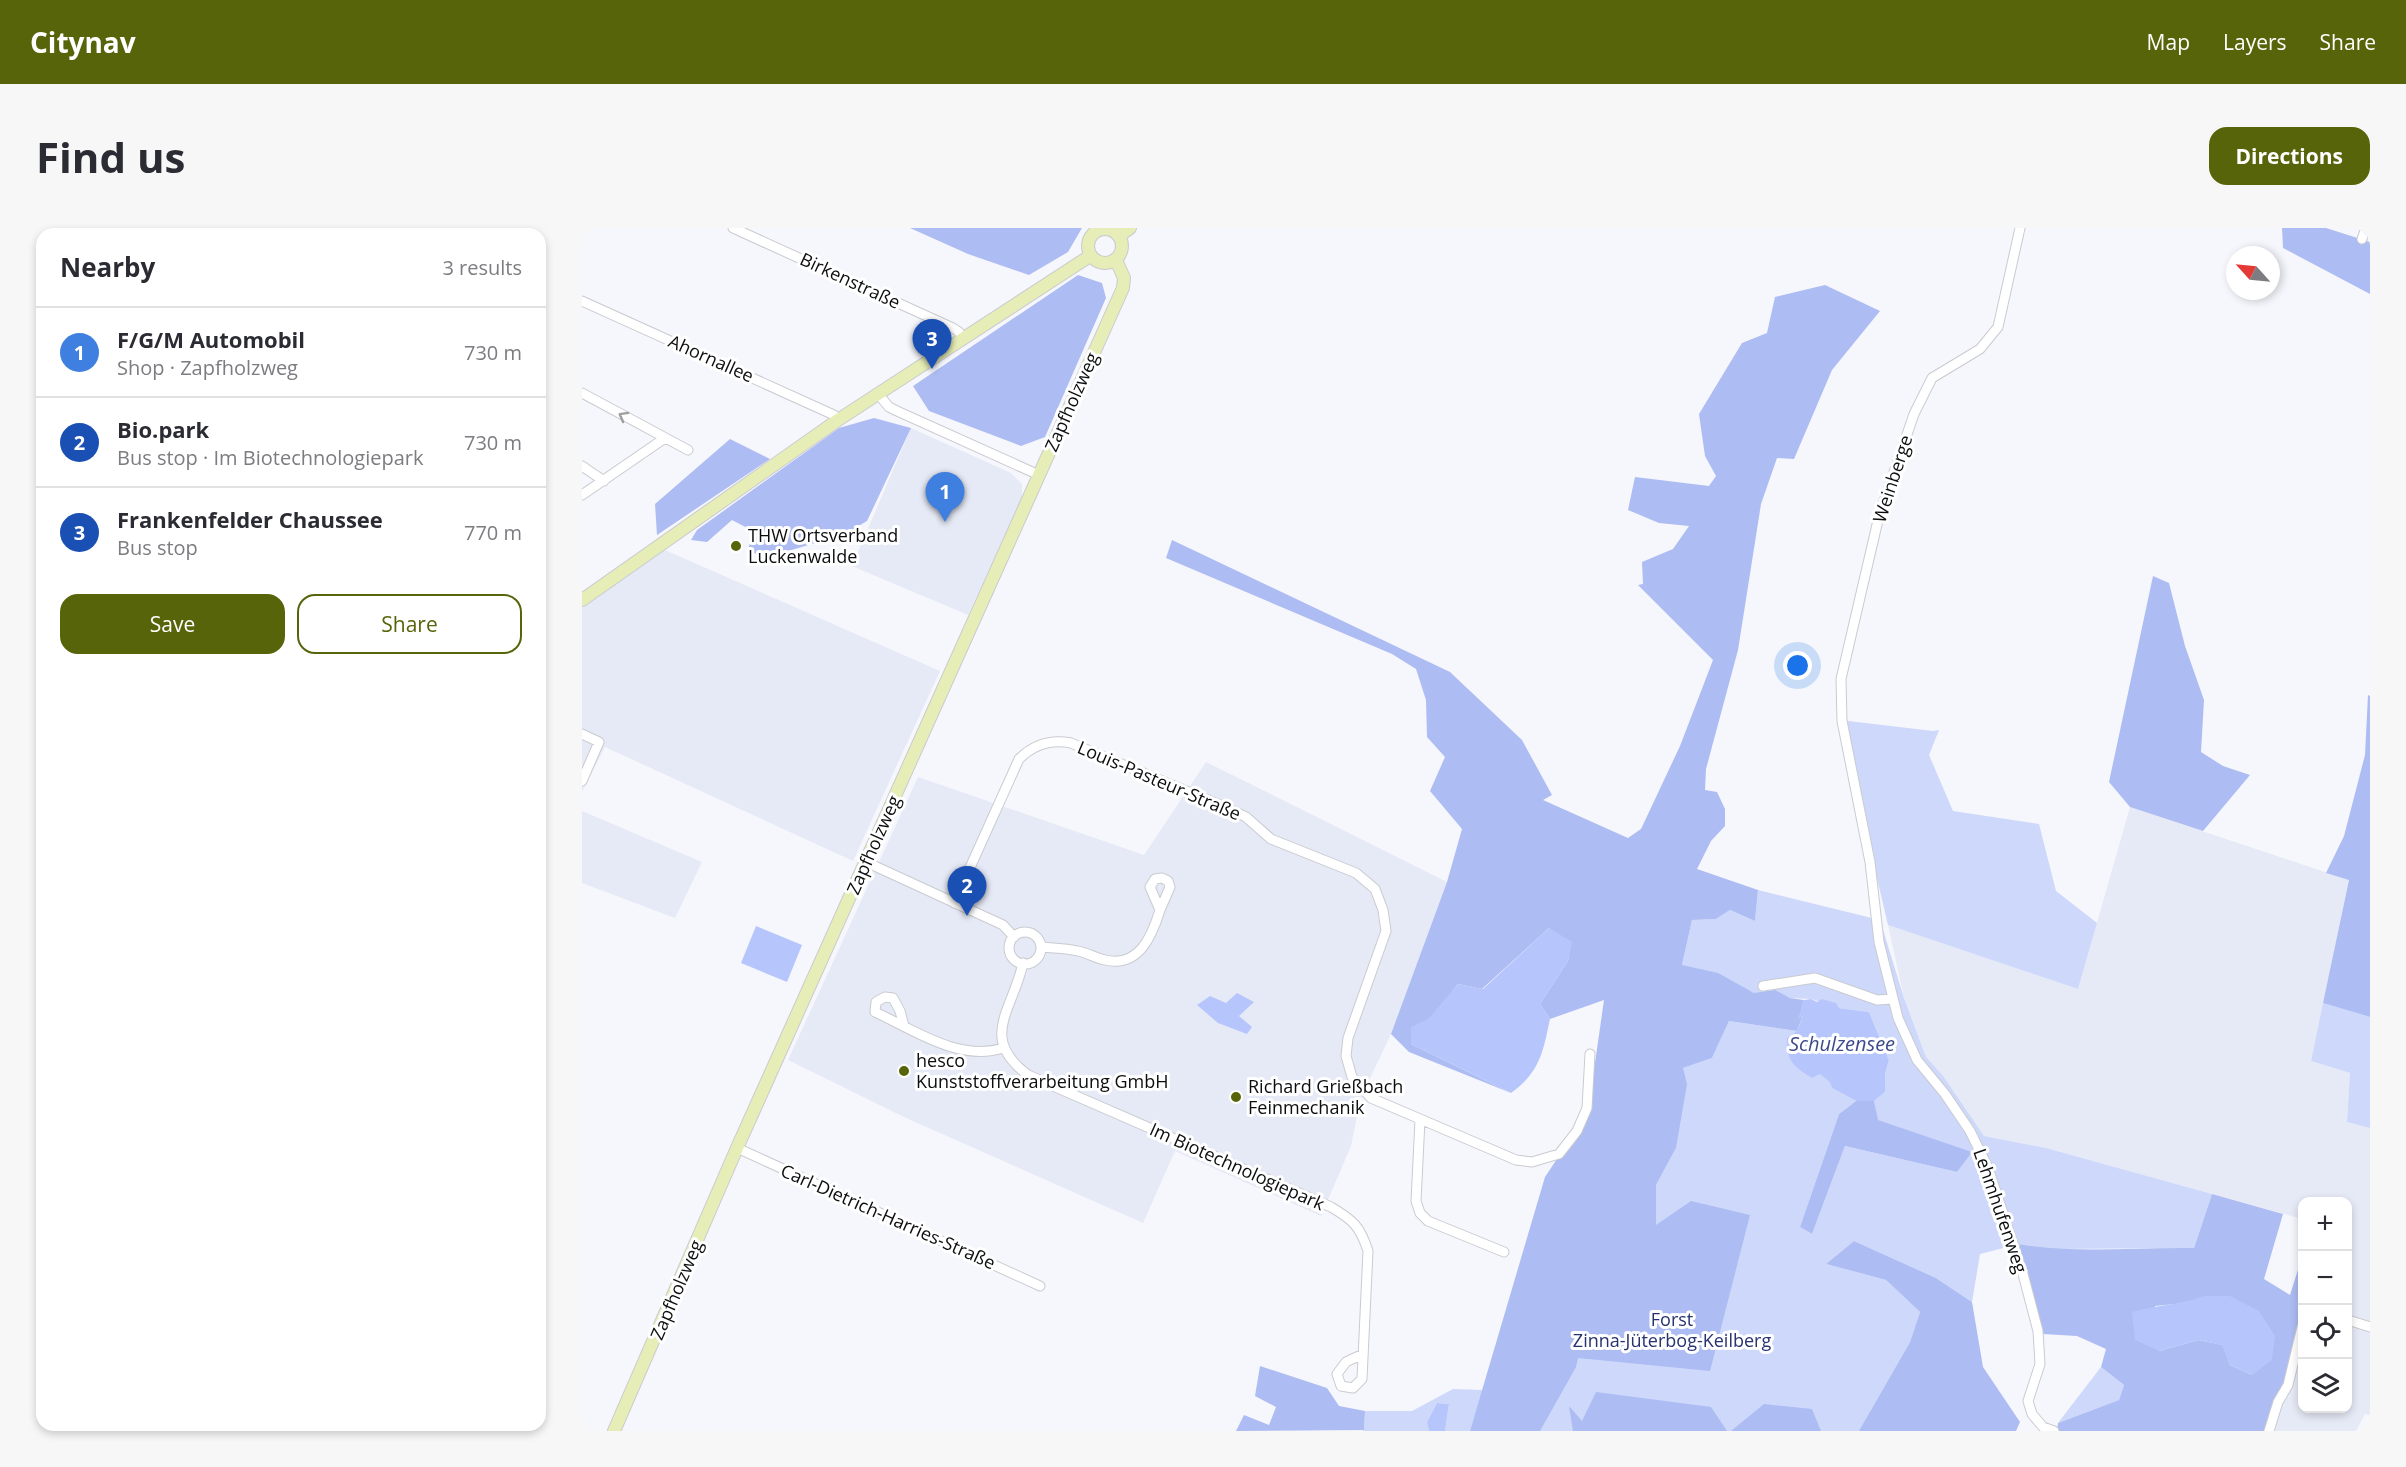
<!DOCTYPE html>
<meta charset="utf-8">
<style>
:root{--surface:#fff;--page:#f7f7f7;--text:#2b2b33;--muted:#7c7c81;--line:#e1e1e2;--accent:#576409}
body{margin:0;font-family:"Open Sans",sans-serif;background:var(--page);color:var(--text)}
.controls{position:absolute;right:18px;bottom:18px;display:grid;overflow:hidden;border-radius:12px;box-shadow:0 3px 9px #0003}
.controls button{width:54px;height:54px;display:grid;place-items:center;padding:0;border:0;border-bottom:2px solid var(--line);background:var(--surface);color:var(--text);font:30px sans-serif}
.compass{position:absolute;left:1644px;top:18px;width:54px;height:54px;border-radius:50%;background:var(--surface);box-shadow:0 3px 9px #0003;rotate:297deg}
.you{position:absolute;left:1216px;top:438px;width:21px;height:21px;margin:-15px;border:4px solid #fff;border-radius:50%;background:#1a73e8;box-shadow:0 0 0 9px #1a73e833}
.badge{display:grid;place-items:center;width:39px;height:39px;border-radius:50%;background:var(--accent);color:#fff;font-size:20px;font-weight:700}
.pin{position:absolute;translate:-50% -50px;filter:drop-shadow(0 2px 3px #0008)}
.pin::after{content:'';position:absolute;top:32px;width:21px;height:18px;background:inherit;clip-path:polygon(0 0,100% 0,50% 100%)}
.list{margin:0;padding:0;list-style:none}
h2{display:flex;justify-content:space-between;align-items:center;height:78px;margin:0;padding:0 24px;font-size:26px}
h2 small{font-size:20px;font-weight:400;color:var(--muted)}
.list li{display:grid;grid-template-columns:39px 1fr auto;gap:18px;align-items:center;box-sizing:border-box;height:90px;padding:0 24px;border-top:2px solid var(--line)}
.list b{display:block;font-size:22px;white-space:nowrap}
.list p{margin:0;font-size:20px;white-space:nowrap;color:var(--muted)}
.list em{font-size:20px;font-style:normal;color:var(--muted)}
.actions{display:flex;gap:12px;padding:18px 24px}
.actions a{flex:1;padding:14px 0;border:2px solid var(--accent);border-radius:18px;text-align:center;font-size:21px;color:var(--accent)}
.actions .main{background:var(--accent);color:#fff}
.icon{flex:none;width:33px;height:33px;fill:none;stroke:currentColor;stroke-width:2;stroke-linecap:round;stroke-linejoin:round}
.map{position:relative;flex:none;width:1788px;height:1203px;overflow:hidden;border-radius:18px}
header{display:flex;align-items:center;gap:36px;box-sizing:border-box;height:84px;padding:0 30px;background:var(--accent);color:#fff}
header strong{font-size:28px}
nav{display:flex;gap:33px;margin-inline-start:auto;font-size:21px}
.intro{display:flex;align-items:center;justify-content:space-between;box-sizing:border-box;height:144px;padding:0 36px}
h1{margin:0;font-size:42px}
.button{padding:15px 27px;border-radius:18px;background:var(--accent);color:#fff;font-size:21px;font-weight:700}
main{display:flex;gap:36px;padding:0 36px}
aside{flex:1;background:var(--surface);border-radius:18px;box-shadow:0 3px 9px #0003}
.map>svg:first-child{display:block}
</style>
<header>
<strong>Citynav</strong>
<nav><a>Map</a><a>Layers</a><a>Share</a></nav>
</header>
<div class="intro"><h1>Find us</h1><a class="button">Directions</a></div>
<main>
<aside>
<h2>Nearby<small>3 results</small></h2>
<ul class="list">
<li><span class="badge" style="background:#3f7fe0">1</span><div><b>F/G/M Automobil</b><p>Shop · Zapfholzweg</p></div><em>730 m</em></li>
<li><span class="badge" style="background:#1a4fb4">2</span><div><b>Bio.park</b><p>Bus stop · Im Biotechnologiepark</p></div><em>730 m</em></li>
<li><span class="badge" style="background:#1a4fb4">3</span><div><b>Frankenfelder Chaussee</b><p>Bus stop</p></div><em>770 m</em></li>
</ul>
<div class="actions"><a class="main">Save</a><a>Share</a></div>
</aside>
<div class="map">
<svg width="1788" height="1203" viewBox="0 0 1788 1203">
<rect width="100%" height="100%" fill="#f6f7fc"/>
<path fill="#e6eaf6" d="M329,200L429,245L440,256V270L386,387L270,338Z
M83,322L358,443L271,633L23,519L0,564V380Z
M624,534L865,654L809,806L779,869L769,918L739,988L593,923L561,995L324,890L206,832L336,549L562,627Z
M1548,579L1767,652L1729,833L1768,845L1765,894L1788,900V1187L1783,1186L1774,1203H1687L1720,1099V1180H1766V974H1720V991L1464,920L1402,908L1344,829L1322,770L1306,697L1496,761Z
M0,583L120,634L93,690L0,655Z"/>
<path fill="#cdd8fb" d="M1258,492L1351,503L1357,502L1347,527L1371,583L1457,596L1474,663L1515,695L1496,761L1306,697Z
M1176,662L1298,692L1322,770L1344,829L1361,848L1402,908L1464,920L1630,966L1612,1020L1469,1021L1437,1016L1398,1026L1390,1074L1354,1050L1272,1013L1244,1036L1304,1052L1338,1084L1328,1114L1288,1184L1309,1203H904L1074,973V957L1094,920L1101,840L1130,830L1147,793L1215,803L1238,845L1249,854L1250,860L1274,873L1257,886L1218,999L1230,1006L1263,918L1375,944L1389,924L1295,892L1292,873L1303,864V846L1307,832L1287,784L1257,780L1229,771L1208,770L1196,764L1172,765L1100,737L1110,692L1134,691L1148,682L1173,693Z
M1741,775L1788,789V900L1765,894L1768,845L1729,833Z
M1519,1139L1542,1157L1537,1172L1476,1195Z
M871,1161L901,1162L888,1203H863L867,1176L855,1175L845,1194L847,1203H780L782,1202L783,1183H830Z"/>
<path fill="#adbcf2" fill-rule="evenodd" d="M328,0H500L486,24L447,47L386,26Z
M1700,0H1744L1788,14V66L1701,20Z
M496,47L520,55L524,70L463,209L439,218L347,183L331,158Z
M1243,57L1298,83L1250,142L1212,231L1195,230L1179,276L1156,422L1124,541L1123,562L1135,564L1143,581V598L1129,613L1115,641L1176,662L1173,693L1148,682L1134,691L1110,692L1100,737L1136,745L1172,765L1193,762L1208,770L1222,772L1217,790L1222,785L1215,803L1147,793L1130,830L1101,840L1105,856L1094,920L1074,957V997L1109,973L1168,987L1128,1143L996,1130L994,1139L958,1203H888L963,949L1006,884L1022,772L968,791L958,776L987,731L967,700L900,761L876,756L829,816L929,865L827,824L809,806L865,654L880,601L848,563L863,529L845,509L844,472L834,441L810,426L584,330L590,312L868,444L940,512L970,567L961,572L1046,610L1059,601L1098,518L1131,432L1056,357L1061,356L1060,334L1091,321L1107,298L1077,295L1046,282L1053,249L1127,258L1134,248L1123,228L1117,186L1160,115L1185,105L1193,69Z
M292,190L329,200L285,293L263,306L203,324L165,326L171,303L150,292L125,314L109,312L115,302L257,200Z
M148,211L188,231L75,307L73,276Z
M1571,348L1587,355L1603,418L1622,472L1619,524L1641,538L1668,547L1621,603L1548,579L1527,554Z
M1786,467L1788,468V789L1741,775L1767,652L1744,645L1762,608L1783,527Z
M1274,873H1292L1296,892L1390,924L1375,944L1263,918L1230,1006L1218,999L1257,886Z
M1630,966L1701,986L1682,1051L1708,1067L1720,1029V1100L1687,1203H1475L1476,1195L1537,1172L1542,1157L1519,1139L1524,1121L1495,1108L1461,1106L1437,1016C1493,1026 1555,1019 1612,1020ZM1603,1075L1670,1147L1648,1137L1641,1117L1616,1112L1577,1123L1573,1078Z
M1272,1013L1354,1050L1390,1074L1401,1139L1438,1194L1434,1203H1277L1328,1114L1338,1084L1304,1052L1244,1036Z
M678,1138L745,1160L757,1178L783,1183L782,1202L654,1203L662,1187L687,1197L694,1179L673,1168Z
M1014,1164L1129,1179L1145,1203H991L987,1178L1000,1193Z
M1182,1176L1230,1181L1239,1203H1149Z"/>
<path fill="#b6c6fc" d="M174,698L220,717L205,754L159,735Z
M967,700L990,714L987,731L958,776L968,791C961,824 958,844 929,865L829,816V799L846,791L876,756L901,761Z
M655,765L672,774L657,788L670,799L665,806L636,795L615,777L628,768L644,775Z
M1229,771L1235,774L1240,771L1254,775L1257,780L1287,784L1307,832L1303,846V864L1292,873H1274L1250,860L1248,854L1238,846L1230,850C1211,838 1205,834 1205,810L1215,803L1221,788L1216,792L1222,772Z
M1622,1068H1648L1677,1083L1693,1108L1690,1132L1670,1147L1648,1137L1640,1117L1616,1112L1577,1123L1553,1112L1550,1084C1574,1077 1598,1077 1622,1068Z
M855,1175L867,1176L863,1203H847L845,1194Z"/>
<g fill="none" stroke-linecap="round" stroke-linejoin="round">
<defs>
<path id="street" d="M151,0L371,100L377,104L381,111
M1438,0L1416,99L1398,121L1350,150L1332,186L1297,288L1259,451L1260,493L1288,634L1297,714L1316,790L1335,832L1363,866L1388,903L1406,940L1441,1046L1456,1103L1458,1136L1446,1173L1450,1186L1461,1199L1472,1203
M1780,11L1784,0
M0,73L252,187L256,192
M0,165L106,222
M296,166L307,179L315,183L457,247
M0,238L22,253
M0,267L83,210
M0,506L17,514L0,553
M284,634L421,697L432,709
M580,650L586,653L588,659L578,682L568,659L573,651Z
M372,675L437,531C452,516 469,511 489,515L643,579L664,589L689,611L774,645L793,661L801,682L804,703L766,810L764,828L770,849L789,870L934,932L950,934L977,926L995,903L1005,880L1008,826
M427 720a16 16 0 1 1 32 0a16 16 0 1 1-32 0Z
M459,719C471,720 484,720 496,723C505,725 514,730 523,732C557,740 570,708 578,682
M441,735C431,782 396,810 446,847L749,979C771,992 778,998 786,1023L780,1151L771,1160L759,1158L755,1146L764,1134L781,1126
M1181,758L1233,750L1295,772L1311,771
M322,798L318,783L311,770L303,769L294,774L293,784C332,802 377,834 421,820
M838,892L834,973L838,985L846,993L922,1024
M155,920L458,1058
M1766,1092L1788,1099
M1687,1203L1696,1174L1706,1157L1720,1099"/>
<path id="secondary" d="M506 18a17 17 0 1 1 34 0a17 17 0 1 1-34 0Z
M537,8L548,0
M0,372L256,192L508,28
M32,1203L155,920L541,60L542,50L534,32"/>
</defs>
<use href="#street" stroke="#c9cbd0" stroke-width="11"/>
<use href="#secondary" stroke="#c9cbd0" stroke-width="14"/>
<use href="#street" stroke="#fff" stroke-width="9"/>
<use href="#secondary" stroke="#e6edb6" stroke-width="12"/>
</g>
<defs><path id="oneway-chevron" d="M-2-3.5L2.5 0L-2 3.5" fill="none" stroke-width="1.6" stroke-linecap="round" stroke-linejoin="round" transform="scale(1.5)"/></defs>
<use stroke="#9e9e9f" href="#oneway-chevron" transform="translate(41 188) rotate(-151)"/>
<g fill="#576409" stroke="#fff" stroke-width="2">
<circle cx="154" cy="318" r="6"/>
<circle cx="322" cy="843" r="6"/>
<circle cx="654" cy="869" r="6"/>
</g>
<g text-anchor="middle" stroke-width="6" stroke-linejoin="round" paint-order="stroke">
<g font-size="18" fill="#0c0d0e" stroke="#fff">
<text transform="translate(268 53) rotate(25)" y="6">Birkenstraße</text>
<text transform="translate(129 131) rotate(24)" y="6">Ahornallee</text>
<text transform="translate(490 174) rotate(-66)" y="6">Zapfholzweg</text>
<text transform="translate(1311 251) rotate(-72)" y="6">Weinberge</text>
<text transform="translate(577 553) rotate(23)" y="6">Louis-Pasteur-Straße</text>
<text transform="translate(292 617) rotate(-66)" y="6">Zapfholzweg</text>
<text transform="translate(655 939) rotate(24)" y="6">Im Biotechnologiepark</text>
<text transform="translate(1418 983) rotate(71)" y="6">Lehmhufenweg</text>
<text transform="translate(306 989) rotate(24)" y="6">Carl-Dietrich-Harries-Straße</text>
<text transform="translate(95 1062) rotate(-67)" y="6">Zapfholzweg</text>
</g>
<g font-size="18" fill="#0c0d0e" stroke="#fff" text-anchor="start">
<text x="166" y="314">THW Ortsverband<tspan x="166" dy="21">Luckenwalde</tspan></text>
<text x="334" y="839">hesco<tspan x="334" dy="21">Kunststoffverarbeitung GmbH</tspan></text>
<text x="666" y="865">Richard Grießbach<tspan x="666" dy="21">Feinmechanik</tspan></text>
</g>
<g font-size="18" fill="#273270" stroke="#fff">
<text x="1090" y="1098">Forst<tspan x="1090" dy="21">Zinna-Jüterbog-Keilberg</tspan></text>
</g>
<g font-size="20" font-style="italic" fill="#3d4b8c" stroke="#fff">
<text x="1260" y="823">Schulzensee</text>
</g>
</g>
</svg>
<div class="controls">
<button>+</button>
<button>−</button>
<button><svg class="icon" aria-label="locate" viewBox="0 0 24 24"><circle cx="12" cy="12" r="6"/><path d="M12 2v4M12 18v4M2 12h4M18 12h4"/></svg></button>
<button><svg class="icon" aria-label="layers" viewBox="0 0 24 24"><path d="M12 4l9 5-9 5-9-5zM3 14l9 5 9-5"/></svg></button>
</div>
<svg class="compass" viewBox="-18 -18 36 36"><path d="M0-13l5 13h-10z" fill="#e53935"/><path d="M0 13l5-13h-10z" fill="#7c7c81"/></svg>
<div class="you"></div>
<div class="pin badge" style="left:363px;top:294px;background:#3f7fe0">1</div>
<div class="pin badge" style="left:385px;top:688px;background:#1a4fb4">2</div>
<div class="pin badge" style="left:350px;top:141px;background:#1a4fb4">3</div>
</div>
</main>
